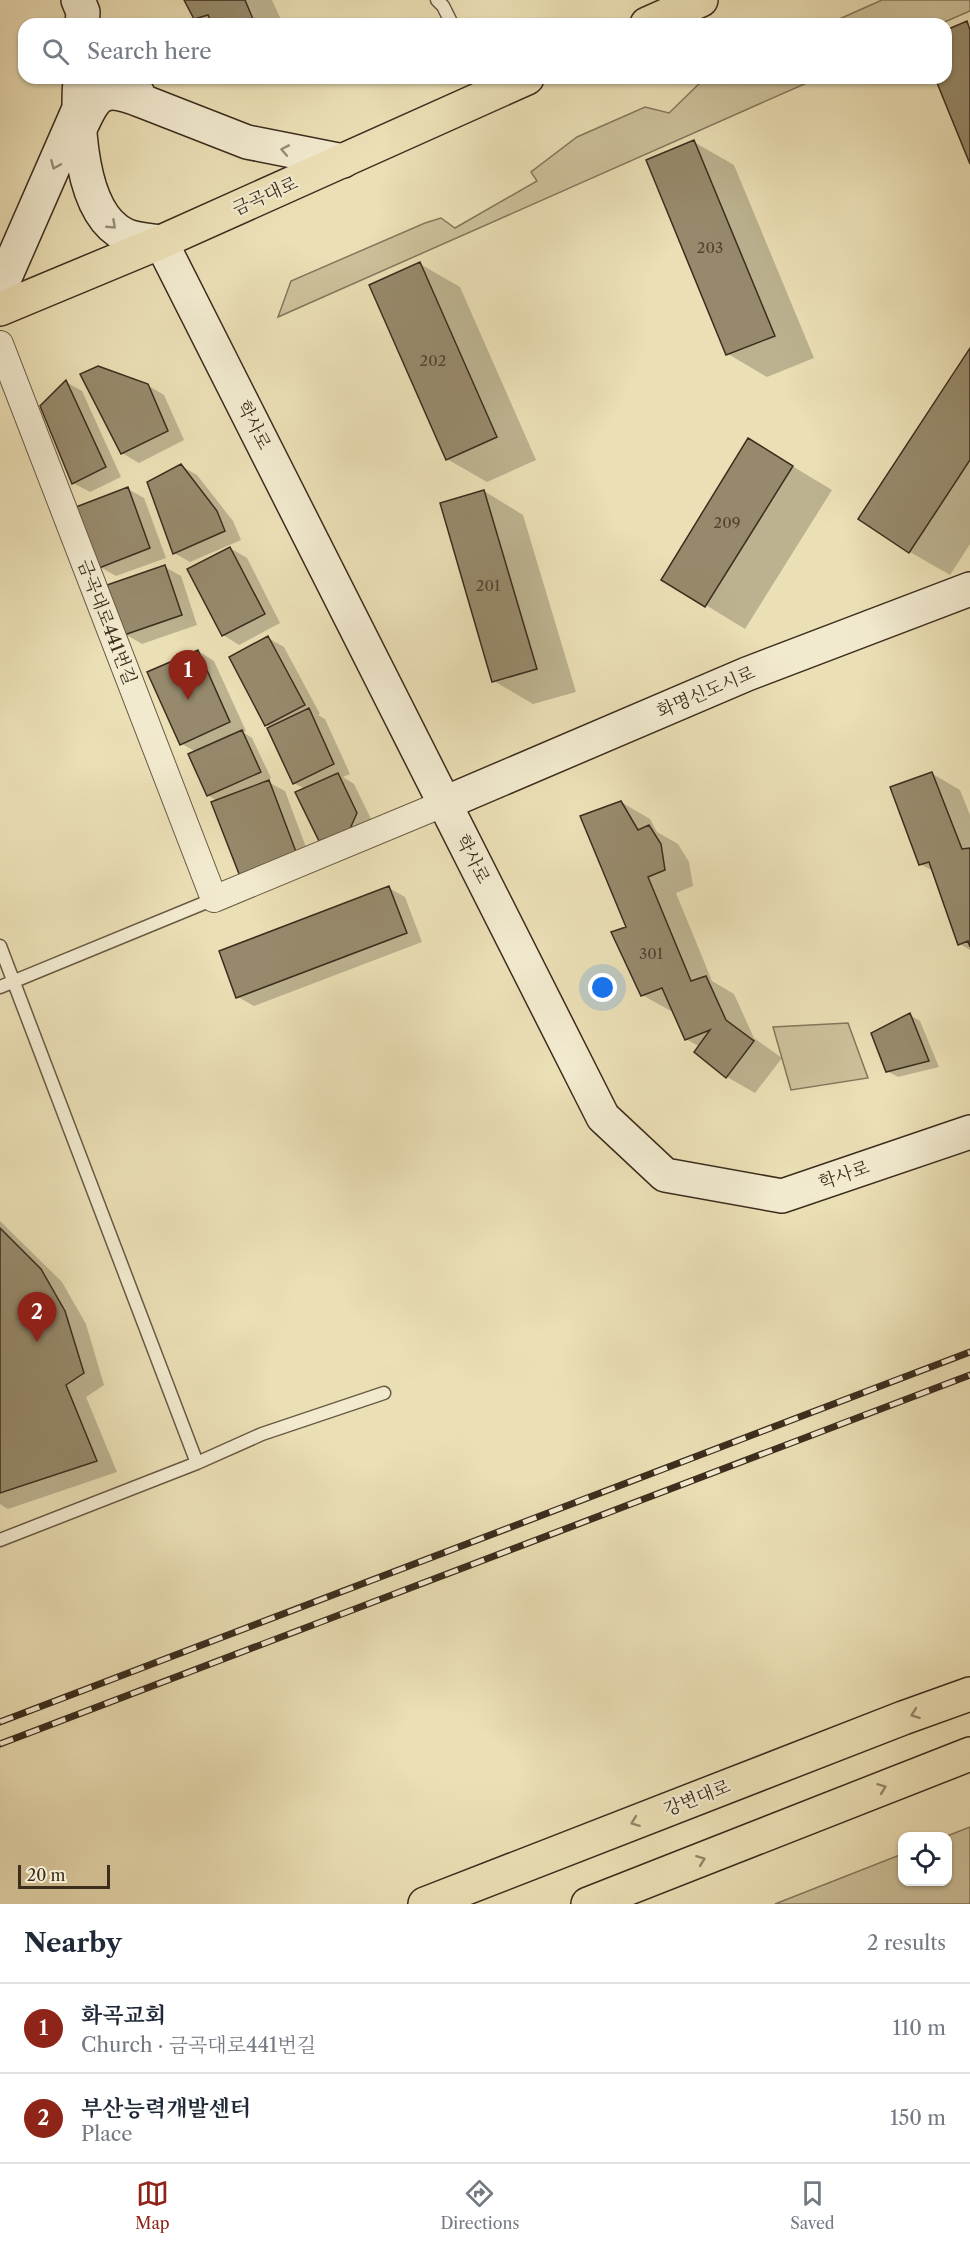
<!DOCTYPE html>
<meta charset="utf-8">
<style>
:root{--surface:#fff;--page:#f2f2f3;--text:#1f2937;--muted:#747a83;--line:#e0e1e3;--accent:#8f2418}
body{margin:0;font-family:"Libre Caslon Text","Noto Serif KR",serif;background:var(--page);color:var(--text)}
.controls{position:absolute;right:18px;bottom:18px;display:grid;overflow:hidden;border-radius:12px;box-shadow:0 2px 4px #0004}
.controls button{width:54px;height:54px;display:grid;place-items:center;padding:0;border:0;border-bottom:2px solid var(--line);background:var(--surface);color:var(--text);font:30px sans-serif}
.scale{position:absolute;left:18px;bottom:15px;width:92px;box-sizing:border-box;padding-left:6px;border:3px solid #3c2d1d;border-top:0;font-size:16px;line-height:21px;white-space:nowrap;color:#3c2d1d;-webkit-text-stroke:4px #f2eacf;paint-order:stroke}
.you{position:absolute;left:603px;top:988px;width:21px;height:21px;margin:-15px;border:4px solid #fff;border-radius:50%;background:#1a73e8;box-shadow:0 0 0 9px #1a73e833}
.badge{display:grid;place-items:center;width:39px;height:39px;border-radius:50%;background:var(--accent);color:#fff;font-size:20px;font-weight:700}
.pin{position:absolute;translate:-50% -50px;filter:drop-shadow(0 2px 3px #0008)}
.pin::after{content:'';position:absolute;top:32px;width:21px;height:18px;background:inherit;clip-path:polygon(0 0,100% 0,50% 100%)}
.list{margin:0;padding:0;list-style:none}
h2{display:flex;justify-content:space-between;align-items:center;height:78px;margin:0;padding:0 24px;font-size:26px}
h2 small{font-size:20px;font-weight:400;color:var(--muted)}
.list li{display:grid;grid-template-columns:39px 1fr auto;gap:18px;align-items:center;box-sizing:border-box;height:90px;padding:0 24px;border-top:2px solid var(--line)}
.list b{display:block;font-size:22px;white-space:nowrap}
.list p{margin:0;font-size:20px;white-space:nowrap;color:var(--muted)}
.list em{font-size:20px;font-style:normal;color:var(--muted)}
.icon{flex:none;width:33px;height:33px;fill:none;stroke:currentColor;stroke-width:2;stroke-linecap:round;stroke-linejoin:round}
.map{position:relative;flex:none;width:970px;height:1904px;overflow:hidden}
.search{position:absolute;background:var(--surface);box-shadow:0 2px 4px #0004;left:18px;right:18px;top:18px;height:66px;display:flex;align-items:center;gap:15px;box-sizing:border-box;padding:0 21px;border-radius:18px;color:var(--muted);font-size:22px}
.sheet{height:258px;background:var(--surface)}
nav{display:flex;justify-content:space-around;align-items:center;box-sizing:border-box;height:84px;border-top:2px solid var(--line);background:var(--surface);font-size:16px;color:var(--muted)}
nav a{display:grid;justify-items:center;gap:3px}
nav .on{color:var(--accent)}
.map>svg:first-child{display:block}
</style>
<div class="map">
<svg width="970" height="1904" viewBox="0 0 970 1904">
<rect width="100%" height="100%" fill="#ebdfb5"/>
<filter id="stains"><feTurbulence type="fractalNoise" baseFrequency=".00333" numOctaves="4"/><feColorMatrix values="0 0 0 0 .2 0 0 0 0 .09 0 0 0 0 .02 0 0 0 .5 -.17"/></filter>
<radialGradient id="worn" r=".72"><stop offset=".6" stop-color="#630" stop-opacity="0"/><stop offset="1" stop-color="#630" stop-opacity=".3"/></radialGradient>
<path fill="#cdc19b" stroke="#84775c" stroke-width="1.5" d="M882,0H970V11L940,24H828Z
M705,78H818L278,317L291,281L425,223L441,218L455,228L537,181L531,172L577,137L645,107L669,113Z
M848,1023L868,1078L791,1090L773,1027Z
M970,1827V1904H775L902,1854V1882H948L947,1836Z"/>
<path fill="#0003" d="M186,0H272L283,24H205L195,18Z
M694,142L734,165L814,358L767,377L728,354L648,161Z
M420,264L460,287L536,460L487,482L447,459Z
M970,351V544L950,575L910,552L860,519Z
M82,374L147,385L164,395L184,440L139,463L122,453Z
M66,382L82,391L121,477L90,492L73,483Z
M749,440L832,490L745,629L663,579Z
M181,466L197,475L233,521L241,540L190,562L174,553Z
M128,489L144,498L166,558L116,576L100,567Z
M484,491L523,515L576,692L533,704L494,681Z
M230,548L247,558L280,623L239,645L223,635Z
M165,567L181,576L197,625L142,644L125,634Z
M268,638L284,647L320,714L318,715L325,719L350,774L343,777L354,784L373,823L337,850L320,840L305,789L294,783L271,727L267,725Z
M198,651L214,661L246,731L243,732L252,738L271,778L266,781L285,791L313,866L208,795L190,755L196,752L182,744Z
M931,773L960,790L970,815V950L960,944L933,871L920,864Z
M621,802L650,819L657,832L678,844L689,862L693,886L676,893L712,981L734,994L754,1038L782,1058L755,1093L727,1077L700,1047L686,1039L673,1010L671,1011L642,995L628,928Z
M389,888L405,897L422,942L254,1006L238,997Z
M910,1015L920,1021L939,1067L898,1077L887,1071Z
M0,1221L62,1282L86,1324L104,1385L86,1397L117,1472L8,1509L0,1504Z"/>
<path fill="#978a6c" stroke="#3c2d1d" stroke-width="1.5" d="M184,0H245L253,19L242,24H212L208,15L194,19Z
M967,21L970,30V164L935,78H946V30Z
M694,140L775,336L726,355L646,160Z
M420,262L497,437L446,460L369,285Z
M970,348V460L909,553L858,519Z
M98,366L148,384L168,431L121,454L80,374Z
M66,380L106,467L72,484L40,406Z
M748,438L793,466L705,607L661,580Z
M181,464L217,511L225,531L173,554L147,482Z
M128,487L150,548L99,568L76,507Z
M484,490L537,669L492,682L440,503Z
M230,547L265,614L222,636L187,569Z
M165,565L182,615L124,635L107,585Z
M268,636L305,705L265,726L229,657Z
M198,650L230,722L180,745L147,672Z
M309,708L334,764L293,784L267,728Z
M242,730L261,772L207,796L188,754Z
M932,772L962,849L970,848V947L968,941L958,945L929,862L919,865L890,787Z
M338,773L357,813L349,831L319,841L295,792Z
M269,780L298,857L241,879L211,802Z
M621,801L638,830L649,825L661,844L665,870L648,877L691,981L706,976L726,1020L754,1041L726,1078L694,1052L710,1030L685,1040L662,988L641,996L611,932L626,927L580,816Z
M389,886L407,933L236,998L219,951Z
M910,1013L929,1061L886,1072L871,1033Z
M0,1228L41,1269L65,1311L84,1373L66,1385L97,1461L0,1493Z"/>
<g fill="none" stroke-linecap="round" stroke-linejoin="round">
<defs>
<path id="lane" d="M437,0L443,6L452,24
M0,946L197,1463
M0,987L214,899
M0,1540L197,1463L262,1434L384,1393"/>
<path id="street" d="M0,344L214,899L445,803"/>
<path id="secondary" d="M78,0L83,12L82,24
M80,78C77,121 79,213 125,235C135,240 149,240 161,242L603,1117L665,1175L782,1196L970,1132
M129,78L142,101L247,142L343,161
M80,129C96,93 102,85 142,101
M0,289L77,113
M445,803L747,674L970,589"/>
<path id="primary" d="M647,24L701,0
M0,309L161,242L527,78"/>
<path id="highway" d="M425,1904L903,1718L970,1694
M588,1904L970,1754"/>
</defs>
<use href="#lane" stroke="#685a43" stroke-width="15"/>
<use href="#street" stroke="#685a43" stroke-width="28"/>
<use href="#secondary" stroke="#3c2d1d" stroke-width="36"/>
<use href="#primary" stroke="#3c2d1d" stroke-width="36"/>
<use href="#highway" stroke="#3c2d1d" stroke-width="36"/>
<use href="#lane" stroke="#f2eacf" stroke-width="12"/>
<use href="#street" stroke="#f2eacf" stroke-width="26"/>
<use href="#secondary" stroke="#f2eacf" stroke-width="33"/>
<use href="#primary" stroke="#ebdfb5" stroke-width="33"/>
<use href="#highway" stroke="#ebdfb5" stroke-width="33"/>
<defs>
<path id="rail" d="M0,1722L970,1352
M0,1744L970,1375"/>
</defs>
<use href="#rail" stroke="#3c2d1d" stroke-width="7"/>
<use href="#rail" stroke="#f2eacf" stroke-width="4.5" stroke-dasharray="14" stroke-linecap="butt"/>
</g>
<defs><path id="oneway-chevron" d="M-2-3.5L2.5 0L-2 3.5" fill="none" stroke-width="1.6" stroke-linecap="round" stroke-linejoin="round" transform="scale(1.5)"/></defs>
<g stroke="#978c76">
<use href="#oneway-chevron" transform="translate(285 150) rotate(-169)"/>
<use href="#oneway-chevron" transform="translate(55 165) rotate(113)"/>
<use href="#oneway-chevron" transform="translate(112 225) rotate(43)"/>
</g>
<g stroke="#948669">
<use href="#oneway-chevron" transform="translate(915 1714) rotate(160)"/>
<use href="#oneway-chevron" transform="translate(882 1788) rotate(-21)"/>
<use href="#oneway-chevron" transform="translate(635 1822) rotate(159)"/>
<use href="#oneway-chevron" transform="translate(701 1860) rotate(-21)"/>
</g>
<g text-anchor="middle" stroke-width="4.5" stroke-linejoin="round" paint-order="stroke">
<g font-size="15" fill="#534431">
<text x="710" y="253">203</text>
<text x="433" y="366">202</text>
<text x="727" y="528">209</text>
<text x="488" y="591">201</text>
<text x="651" y="959">301</text>
</g>
<g font-size="18" fill="#3c2d1d" stroke="#f2eacf">
<text transform="translate(265 196) rotate(-24)" y="6">금곡대로</text>
<text transform="translate(254 425) rotate(63)" y="6">학사로</text>
<text transform="translate(107 622) rotate(69)" y="6">금곡대로441번길</text>
<text transform="translate(706 692) rotate(-23)" y="6">화명신도시로</text>
<text transform="translate(473 859) rotate(63)" y="6">학사로</text>
<text transform="translate(844 1175) rotate(-19)" y="6">학사로</text>
<text transform="translate(697 1798) rotate(-21)" y="6">강변대로</text>
</g>
</g>
<rect width="100%" height="100%" filter="url(#stains)"/>
<rect width="100%" height="100%" fill="url(#worn)"/>
</svg>
<div class="controls">
<button><svg class="icon" aria-label="locate" viewBox="0 0 24 24"><circle cx="12" cy="12" r="6"/><path d="M12 2v4M12 18v4M2 12h4M18 12h4"/></svg></button>
</div>
<div class="scale">20 m</div>
<div class="you"></div>
<div class="pin badge" style="left:188px;top:700px">1</div>
<div class="pin badge" style="left:37px;top:1342px">2</div>
<div class="search"><svg class="icon" aria-label="search" viewBox="0 0 24 24"><circle cx="10" cy="10" r="6"/><path d="M15 15l6 6"/></svg>Search here</div>
</div>
<section class="sheet">
<h2>Nearby<small>2 results</small></h2>
<ul class="list">
<li><span class="badge">1</span><div><b>화곡교회</b><p>Church · 금곡대로441번길</p></div><em>110 m</em></li>
<li><span class="badge">2</span><div><b>부산능력개발센터</b><p>Place</p></div><em>150 m</em></li>
</ul>
</section>
<nav>
<a class="on"><svg class="icon" aria-label="map" viewBox="0 0 24 24"><path d="M3 6l6-2 6 2 6-2v14l-6 2-6-2-6 2zM9 4v14M15 6v14"/></svg>Map</a>
<a><svg class="icon" aria-label="directions" viewBox="0 0 24 24"><path d="M12 3l9 9-9 9-9-9zM9 14v-3h6M13 9l2 2-2 2"/></svg>Directions</a>
<a><svg class="icon" aria-label="saved" viewBox="0 0 24 24"><path d="M7 4h10v16l-5-4-5 4z"/></svg>Saved</a>
</nav>
